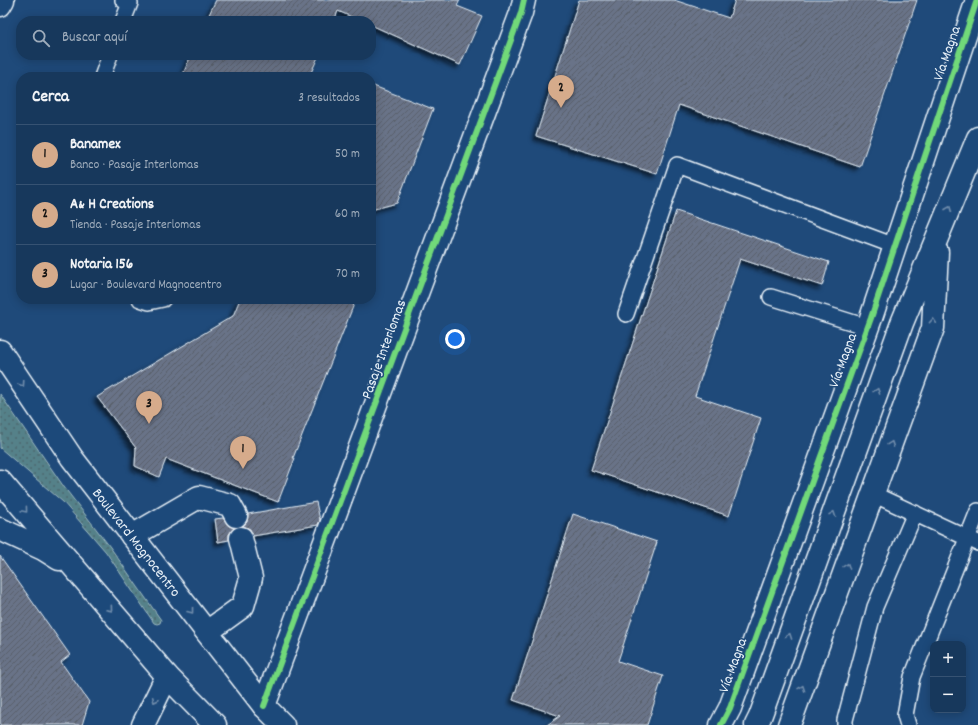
<!DOCTYPE html>
<html lang="es">
<meta charset="utf-8">
<style>
:root{--surface:#17385c;--page:#203f62;--text:#f1f3f6;--muted:#9eacbb;--line:#365272;--accent:#d6ab8b}
body{margin:0;font-family:Dekko,sans-serif;background:var(--page);color:var(--text)}
.controls{position:absolute;right:12px;bottom:12px;display:grid;overflow:hidden;border-radius:8px;box-shadow:0 2px 10px #0003}
.controls button{width:36px;height:36px;display:grid;place-items:center;padding:0;border:0;border-bottom:1px solid var(--line);background:var(--surface);color:var(--text);font:20px sans-serif}
.you{position:absolute;left:455px;top:339px;width:14px;height:14px;margin:-10px;border:3px solid #fff;border-radius:50%;background:#1a73e8;box-shadow:0 0 0 6px #1a73e833}
.badge{display:grid;place-items:center;width:26px;height:26px;border-radius:50%;background:var(--accent);color:#111;font-size:13px;font-weight:700}
.pin{position:absolute;translate:-50% -33px;filter:drop-shadow(0 1px 2px #0008)}
.pin::after{content:'';position:absolute;top:21px;width:14px;height:12px;background:inherit;clip-path:polygon(0 0,100% 0,50% 100%)}
.list{margin:0;padding:0;list-style:none}
h2{display:flex;justify-content:space-between;align-items:center;height:52px;margin:0;padding:0 16px;font-size:17px}
h2 small{font-size:13px;font-weight:400;color:var(--muted)}
.list li{display:grid;grid-template-columns:26px 1fr auto;gap:12px;align-items:center;box-sizing:border-box;height:60px;padding:0 16px;border-top:1px solid var(--line)}
.list b{display:block;font-size:15px;white-space:nowrap}
.list p{margin:0;font-size:13px;white-space:nowrap;color:var(--muted)}
.list em{font-size:13px;font-style:normal;color:var(--muted)}
.icon{flex:none;width:22px;height:22px;fill:none;stroke:currentColor;stroke-width:2;stroke-linecap:round;stroke-linejoin:round}
.map{position:relative;flex:none;width:978px;height:725px;overflow:hidden}
.search{position:absolute;background:var(--surface);box-shadow:0 2px 10px #0003;left:16px;top:16px;width:360px;height:44px;display:flex;align-items:center;gap:10px;box-sizing:border-box;padding:0 14px;border-radius:16px;color:var(--muted);font-size:15px}
.panel{position:absolute;background:var(--surface);box-shadow:0 2px 10px #0003;left:16px;top:72px;width:360px;height:232px;border-radius:16px}
.map>svg:first-child{display:block}
</style>
<div class="map">
<svg width="978" height="725" viewBox="0 0 978 725">
<defs>
<pattern id="park-dots" width="8" height="8" patternUnits="userSpaceOnUse"><rect width="8" height="8" fill="#548189"/><path d="M2 2h.1M6 6h.1" fill="none" stroke="#4e676d" stroke-width="1.8" stroke-linecap="round"/></pattern>
<pattern id="building-hatch" width="6" height="6" patternUnits="userSpaceOnUse"><rect width="6" height="6" fill="#697388"/><path d="M-1 1l2-2M0 6l6-6M5 7l2-2" fill="none" stroke="#585e69"/></pattern>
<filter id="shadow"><feDropShadow dx="-3.5" dy="3.5" stdDeviation="2" flood-color="#0009"/></filter>
</defs>
<rect width="100%" height="100%" fill="#1f4a7a"/>
<filter id="ink" filterUnits="userSpaceOnUse"><feTurbulence type="fractalNoise" baseFrequency=".025" numOctaves="2"/><feDisplacementMap in="SourceGraphic" scale="8" xChannelSelector="R" yChannelSelector="G"/><feConvolveMatrix kernelMatrix="1 2 1 2 8 2 1 2 1" color-interpolation-filters="sRGB"/></filter>
<g filter="url(#ink)">
<path fill="url(#park-dots)" stroke="#9eb9c0" d="M0,394L64,487L110,547L161,620L160,623L157,624L154,623L106,552L63,502L0,448Z"/>
<path fill="url(#building-hatch)" stroke="#e8f1f8" filter="url(#shadow)" d="M216,0H460L457,6L482,16L460,65L371,25V21H361L338,11L334,21H206Z
M579,0H674L729,18L735,0H917L860,167L679,105L657,174L536,136Z
M191,55H319L309,77H182Z
M371,85L433,109L397,203L371,210Z
M676,211L829,262L822,286L740,259L695,396L761,418L729,516L591,470Z
M240,299H356L293,458H295L278,502L166,459L159,477L135,466L136,448L97,397L233,316Z
M316,502L320,520L318,525L253,536L250,529L243,526L247,522L248,514Z
M573,514L657,542L618,661L663,676L647,725H547L560,716L513,700Z
M223,518L229,526L234,528L229,534V540L218,542L215,519Z
M0,556L70,655L61,662L89,702L82,725H0Z"/>
<g fill="none" stroke-linecap="round" stroke-linejoin="round">
<defs>
<path id="lane" d="M123,21L130,3L123,0
M102,77L110,55
M771,297L867,327
M140,299L149,302L163,299
M626,314L677,165L895,246
M873,494L978,543
M845,725V720L875,607L915,513
M908,725L905,715L912,677L978,511"/>
<path id="street" d="M132,536L199,497L230,505L236,516
M207,632L243,606L251,578L241,538
M264,706L521,13L524,0
M143,725L167,676"/>
<path id="secondary" d="M0,5L3,0
M0,351L72,458L264,706L283,725
M0,481L167,676L215,725
M0,529L43,549L59,559
M721,725L730,708L871,318L977,0
M756,725L760,717L902,323L978,138
M789,725L933,328L937,252"/>
</defs>
<use href="#lane" stroke="#e8f1f8" stroke-width="18"/>
<use href="#street" stroke="#e8f1f8" stroke-width="25"/>
<use href="#secondary" stroke="#e8f1f8" stroke-width="25"/>
<use href="#lane" stroke="#1f4a7a" stroke-width="15"/>
<use href="#street" stroke="#1f4a7a" stroke-width="22"/>
<use href="#secondary" stroke="#1f4a7a" stroke-width="22"/>
<defs>
<path id="cycleway" d="M264,706L521,13L524,0
M721,725L730,708L871,318L977,0"/>
</defs>
<use href="#cycleway" stroke="#1f4a7a" stroke-width="8"/>
<use href="#cycleway" stroke="#71d979" stroke-width="6"/>
</g>
<defs><path id="oneway-chevron" d="M-2-3.5L2.5 0L-2 3.5" fill="none" stroke-width="1.6" stroke-linecap="round" stroke-linejoin="round"/></defs>
<g stroke="#6f8dac">
<use href="#oneway-chevron" transform="translate(949 209) rotate(-68)"/>
<use href="#oneway-chevron" transform="translate(933 321) rotate(-86)"/>
<use href="#oneway-chevron" transform="translate(22 384) rotate(56)"/>
<use href="#oneway-chevron" transform="translate(877 391) rotate(-70)"/>
<use href="#oneway-chevron" transform="translate(891 444) rotate(-70)"/>
<use href="#oneway-chevron" transform="translate(25 510) rotate(50)"/>
<use href="#oneway-chevron" transform="translate(833 514) rotate(-70)"/>
<use href="#oneway-chevron" transform="translate(847 566) rotate(-70)"/>
<use href="#oneway-chevron" transform="translate(110 609) rotate(49)"/>
<use href="#oneway-chevron" transform="translate(191 611) rotate(52)"/>
<use href="#oneway-chevron" transform="translate(789 636) rotate(-70)"/>
<use href="#oneway-chevron" transform="translate(802 688) rotate(-70)"/>
<use href="#oneway-chevron" transform="translate(155 700) rotate(115)"/>
</g>
</g>
<g text-anchor="middle" stroke-width="3" stroke-linejoin="round" paint-order="stroke">
<g font-size="15" fill="#e8f1f8" stroke="#1f4a7a">
<text transform="translate(946 53) rotate(-71)" y="5">Vía Magna</text>
<text transform="translate(383 349) rotate(-70)" y="5">Pasaje Interlomas</text>
<text transform="translate(842 360) rotate(-70)" y="5">Vía Magna</text>
<text transform="translate(137 542) rotate(52)" y="5">Boulevard Magnocentro</text>
<text transform="translate(732 665) rotate(-70)" y="5">Vía Magna</text>
</g>
</g>
</svg>
<div class="controls">
<button>+</button>
<button>−</button>
</div>
<div class="you"></div>
<div class="pin badge" style="left:243px;top:469px">1</div>
<div class="pin badge" style="left:561px;top:108px">2</div>
<div class="pin badge" style="left:149px;top:424px">3</div>
<div class="search"><svg class="icon" aria-label="search" viewBox="0 0 24 24"><circle cx="10" cy="10" r="6"/><path d="M15 15l6 6"/></svg>Buscar aquí</div>
<section class="panel">
<h2>Cerca<small>3 resultados</small></h2>
<ul class="list">
<li><span class="badge">1</span><div><b>Banamex</b><p>Banco · Pasaje Interlomas</p></div><em>50 m</em></li>
<li><span class="badge">2</span><div><b>A&amp; H Creations</b><p>Tienda · Pasaje Interlomas</p></div><em>60 m</em></li>
<li><span class="badge">3</span><div><b>Notaria 156</b><p>Lugar · Boulevard Magnocentro</p></div><em>70 m</em></li>
</ul>
</section>
</div>
